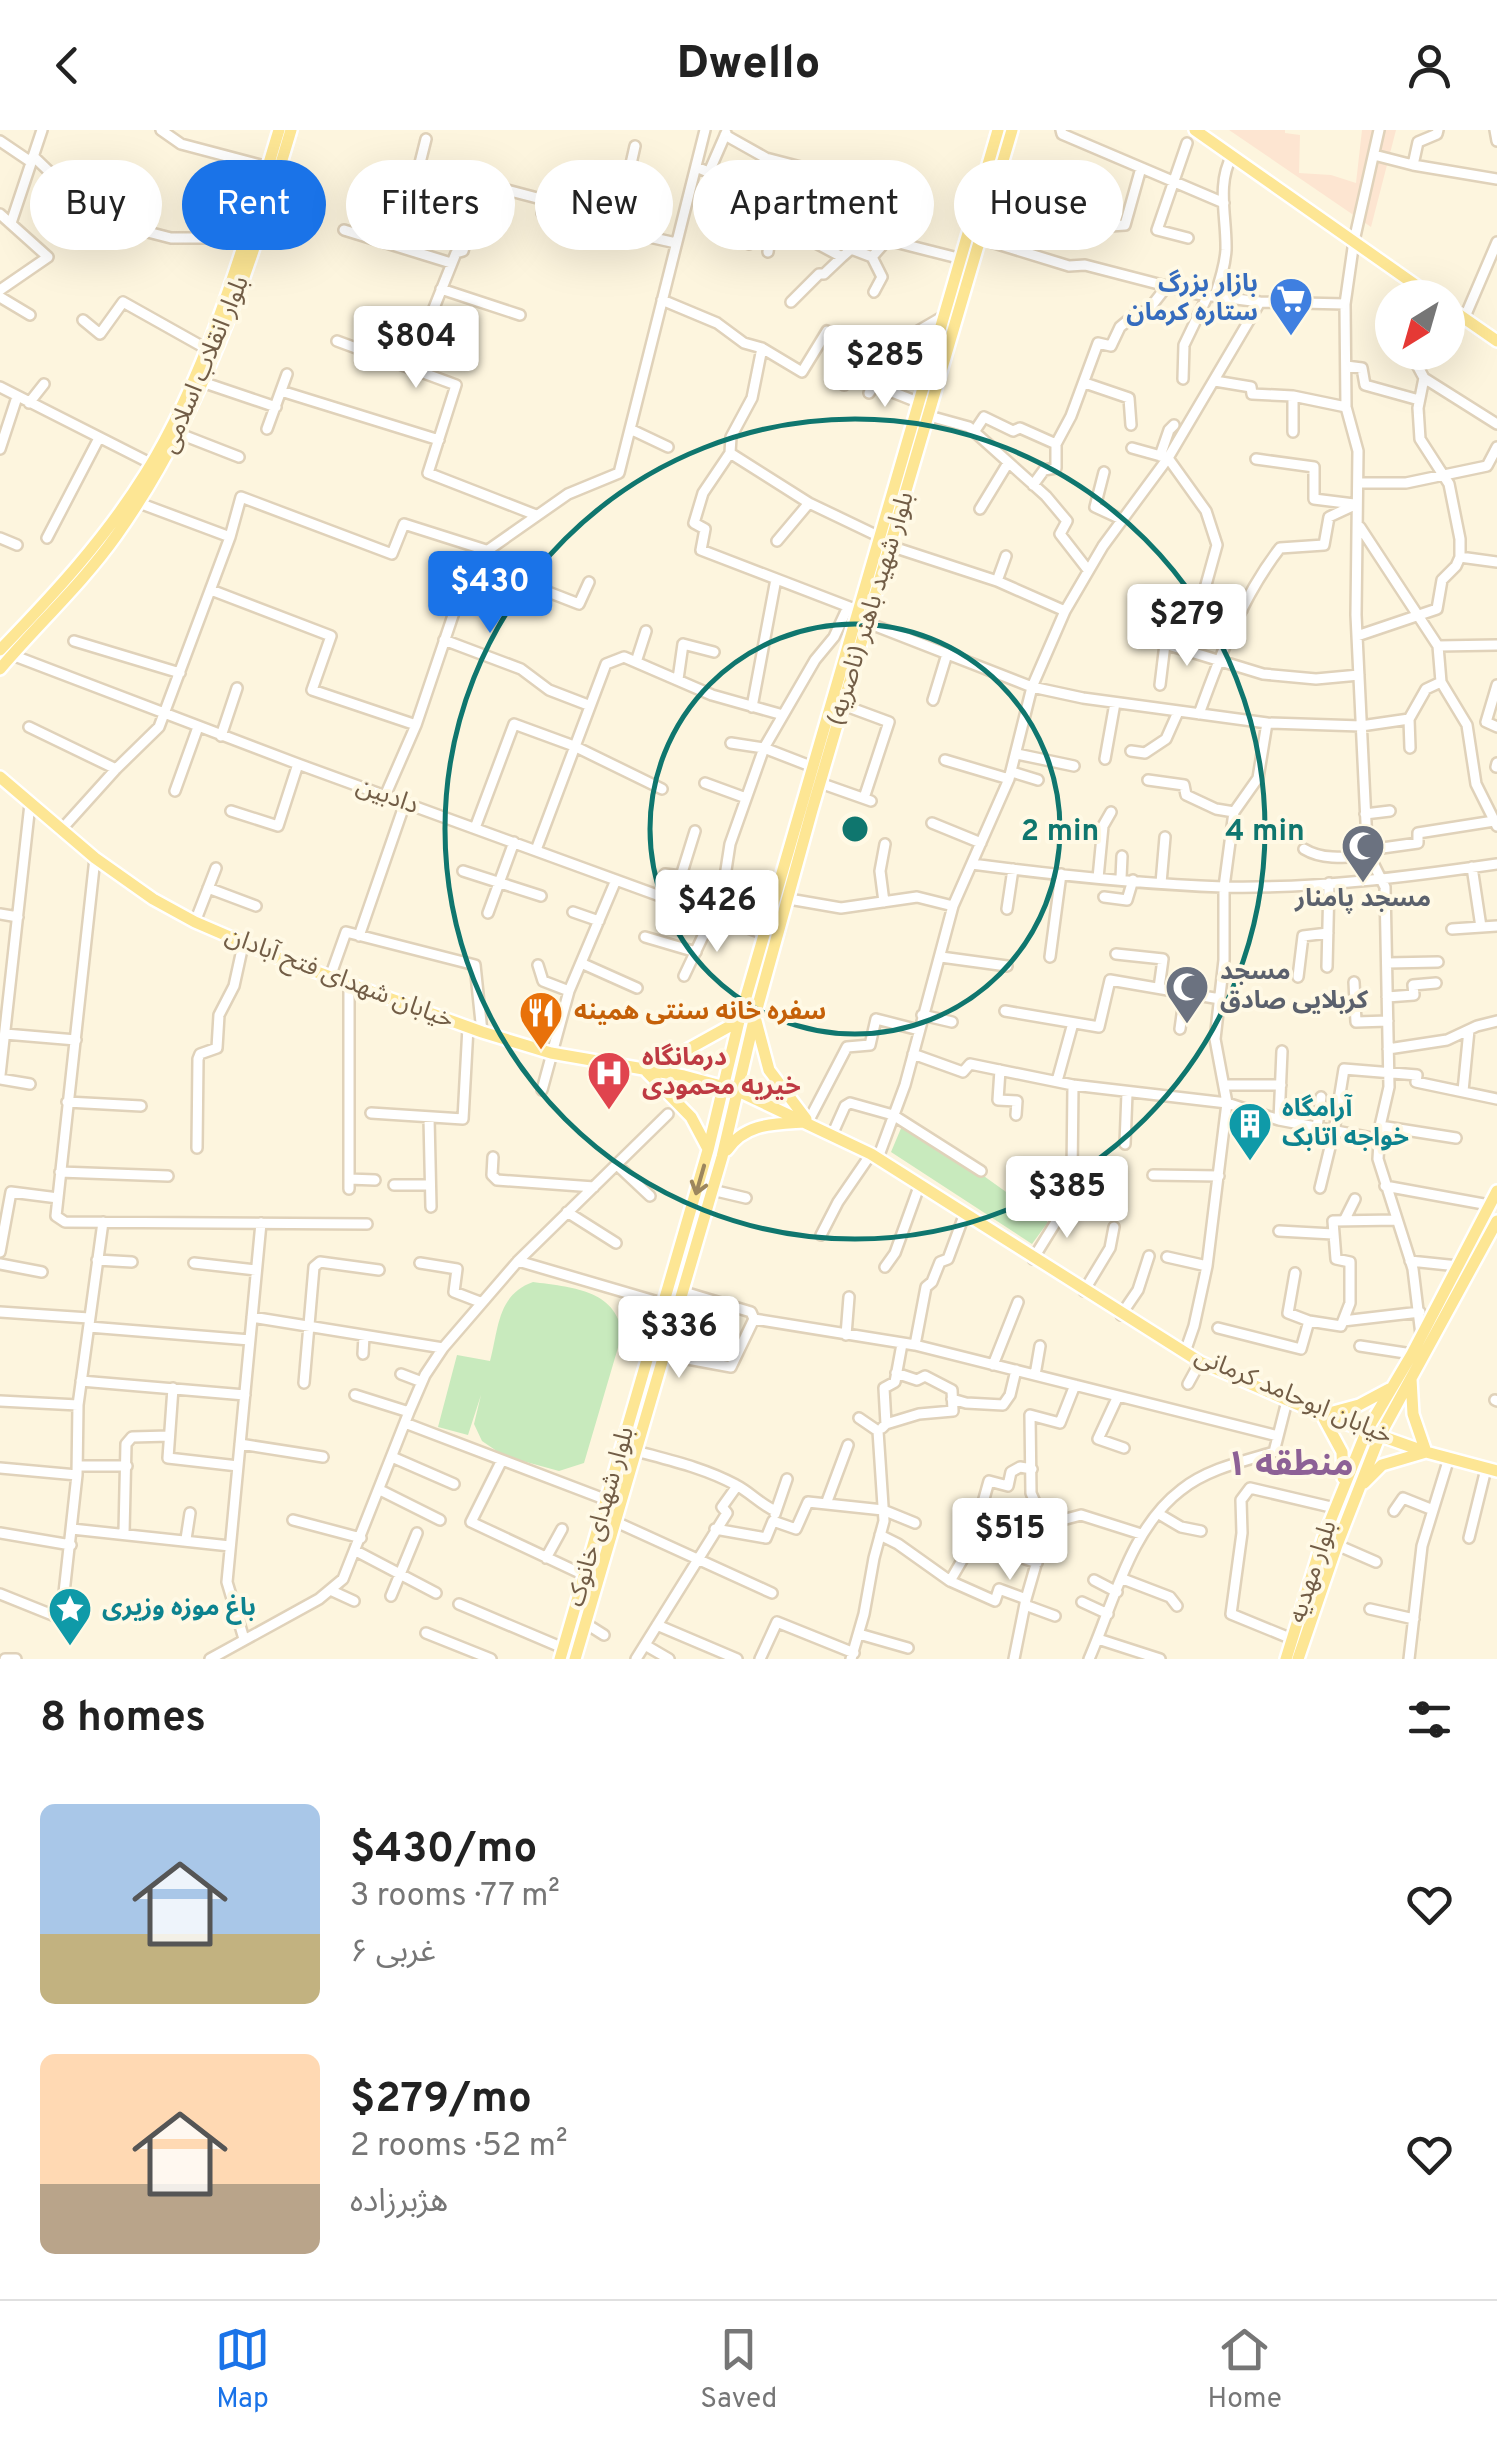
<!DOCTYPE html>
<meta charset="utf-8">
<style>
body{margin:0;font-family:Overpass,"Noto Sans Arabic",sans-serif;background:#f6f6f6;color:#222;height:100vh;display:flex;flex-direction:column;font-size:38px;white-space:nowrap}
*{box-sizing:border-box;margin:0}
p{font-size:32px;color:#767676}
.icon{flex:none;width:55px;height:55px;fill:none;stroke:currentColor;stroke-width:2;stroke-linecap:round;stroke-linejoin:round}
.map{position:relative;height:1529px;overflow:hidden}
.side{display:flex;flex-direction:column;background:#fff;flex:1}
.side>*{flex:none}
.guide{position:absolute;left:30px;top:30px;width:1438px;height:90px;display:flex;gap:20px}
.needle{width:65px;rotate:217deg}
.fabs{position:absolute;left:1375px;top:150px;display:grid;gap:20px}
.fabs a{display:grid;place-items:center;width:90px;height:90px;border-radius:50%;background:#fff;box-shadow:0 10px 40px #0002;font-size:50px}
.price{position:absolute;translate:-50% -85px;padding:0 22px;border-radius:10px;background:#fff;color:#222;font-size:32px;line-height:65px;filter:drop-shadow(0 2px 5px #0008)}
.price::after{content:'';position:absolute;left:50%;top:60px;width:30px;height:22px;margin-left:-15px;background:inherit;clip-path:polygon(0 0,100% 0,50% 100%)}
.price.active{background:#1a73e8;color:#fff}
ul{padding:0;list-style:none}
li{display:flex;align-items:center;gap:30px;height:250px;padding:0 40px}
li span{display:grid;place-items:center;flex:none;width:280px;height:200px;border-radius:15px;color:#555}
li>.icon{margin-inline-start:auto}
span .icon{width:120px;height:120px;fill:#fffc;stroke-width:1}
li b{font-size:42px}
h2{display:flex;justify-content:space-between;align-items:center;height:120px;padding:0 40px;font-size:42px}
.tag{padding:0 35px;border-radius:45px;background:#fff;box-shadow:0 10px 40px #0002;font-size:35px;line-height:90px}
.tag.active{background:#1a73e8;color:#fff}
header{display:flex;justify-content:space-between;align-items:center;height:130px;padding:0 40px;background:#fff;font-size:45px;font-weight:800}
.tab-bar{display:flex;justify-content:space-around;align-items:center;height:140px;border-top:2px solid #e0e0e0;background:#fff;font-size:28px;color:#767676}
.tab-bar a{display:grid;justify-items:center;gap:5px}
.tab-bar .active{color:#1a73e8}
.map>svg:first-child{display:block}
</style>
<header><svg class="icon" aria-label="back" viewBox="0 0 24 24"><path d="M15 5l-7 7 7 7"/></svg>Dwello<svg class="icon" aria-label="person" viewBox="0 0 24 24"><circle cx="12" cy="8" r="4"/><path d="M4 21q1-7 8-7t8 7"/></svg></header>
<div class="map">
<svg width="1497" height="1529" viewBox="0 0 1497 1529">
<rect width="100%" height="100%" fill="#fdf5de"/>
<path fill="#fde5d1" d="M1229,0h56v3l15,2 -1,38 32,2 25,8 6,-53h34l-25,97z"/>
<path fill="#c8eabd" d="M902,996l79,48 67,48 -16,22 -141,-92z
M533,1152c36,5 84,7 89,52l-38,129 -25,8 -55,-15 -22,-15 -8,-17 7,-29 -13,40 -30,-8 19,-72 33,6c9,-33 7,-66 43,-79z"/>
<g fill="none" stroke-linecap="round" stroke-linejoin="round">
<defs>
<path id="minor" d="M161,0l20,14 87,23
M1061,0l1,4 162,69
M1379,0l-25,111 -9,63 1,103 12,44 -2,164 11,228 5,18 13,26 4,200 -9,39 -2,33 35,110 8,66
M1438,0l-1,4 -19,8 -5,23 84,14
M1495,0l2,11
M725,5l41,23 58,15
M0,11l31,21
M1187,13l-30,87 31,8
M1374,25l39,10
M33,26l26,25
M419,37l7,-28
M696,37c42,16 74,43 121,44
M709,42l17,-39
M357,61l70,23
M407,79l12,-42 126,33 -3,13 134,30
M0,84l48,43 -48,33
M749,89l35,7 58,31 9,-8 21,8 15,-17 75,19
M11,93l31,-93
M1096,97l29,-2 16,-57
M136,99l35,9h60l13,3
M344,100l107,33
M616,100l19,-84
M981,109l88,27 16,-1 112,29 63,8 85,2
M749,114l6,-24
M768,122l4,-28
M872,127l10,20 -8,15
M441,159l79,26
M1215,166c5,-15 10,-30 11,-46 1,-31 -10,-66 6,-94
M0,167l30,18
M662,170l55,23 27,20 18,5 40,24 25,-41 32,12 3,-6 32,8 50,-29
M791,172l28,-28h5l18,-17
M1464,189l33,-77
M83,190l17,14 23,-32 82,46
M428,193l28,-70 7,-2 19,-67
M337,211l119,44 -28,88 108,42
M1410,222l14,26 73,46
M1346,236l16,2 3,17 54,15
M1183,249l1,-34 24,-50
M1215,251l36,6 1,7 41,2 53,11
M202,252l74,25
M1085,253l44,15 2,27
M844,255l8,-9 68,27
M0,257l152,77
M281,261l158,49
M869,263l16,-24 9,-24
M29,273l15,-19
M929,286l40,11 77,69 21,25 -7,13 28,36
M267,299l20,-55
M630,299l38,18
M974,302l10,-15 29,14 7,-3 36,16
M1293,302v-36
M180,304l59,23
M1132,318l36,10 38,53 11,34 -13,47 38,18
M0,319l17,-52
M730,323l-27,40 -9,30 11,6 -4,21 151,58
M730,323l79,50 71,34
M730,323l1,-16 21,-39 10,-50
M1160,326l9,-26 5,-5
M1256,329l58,8v32l40,5
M1104,342l-9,35 26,12
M1358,353h48l81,-17 10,-19
M1033,355l11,-15 12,-2v-24l15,-28 27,-73 13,3 9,-19 18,-15 8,1 21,-27
M139,373l91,34
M980,379l28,-46
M0,408l17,7
M47,408l51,-98
M777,411l32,-38
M890,416l107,35 68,30
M1460,427l37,5
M471,432l108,42 10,-22
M997,451l9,-25
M211,460l120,46 -19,54 104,35
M868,493l164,64 51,11 184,25 94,3 48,-7 17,-30 15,-7 -3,-36 -78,-119
M1357,506l80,-27 5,-29 14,-14 4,-9v-18l-11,-55 -29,-45 -2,-31 6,-30
M444,510l77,29 28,21 39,15
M74,511l106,32
M1438,516l59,-1
M12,525l286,109 466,170
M636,532l10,-31
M678,549l5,-35 31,8
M1441,552l26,43 9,59 21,42
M1160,555l5,-41 98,30 53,5 43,-4
M1497,555l-11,37 11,5
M933,570l14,-46
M843,575l46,17 -25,76
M752,577l24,-128
M1199,584c21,-58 43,-117 81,-166l44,-3 5,-28 28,-13
M1409,589l1,29
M29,597l87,42
M221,606l16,-48
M731,613l33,5 49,19
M1131,621l14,2 21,-14 12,-27
M1017,624l57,12
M1105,629l10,-56
M945,630l64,19
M1496,637l1,-4
M1012,642l26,8
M1148,650l36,5 2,10 30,14 18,3
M705,653l41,15
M820,653l51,18
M175,661l23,-64
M385,666l31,-71 55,-163 97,-68 51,-21 86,-343
M231,681l47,15 20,-62
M1365,684l25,-3
M932,693l49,20
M475,698l39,-104 60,22 88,43
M61,700l55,-61 43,-42 71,-190 11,-40 151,57 12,-30 82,26
M1304,719c20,12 43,8 66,6
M536,720l70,-186 18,-7 88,38 71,20
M1368,720l50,-7v-10l76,-12
M95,728l-39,358 9,6 302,2
M972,734c83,11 167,20 251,23 91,2 184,-10 274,-23
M1472,737l9,60
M463,741l78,25
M1098,748l5,-52 8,-14
M1121,748l1,-22
M1161,753l4,-46
M208,758l48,18
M660,766l5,-22 16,2 14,-45
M1104,767l23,3 6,-20
M789,769l52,9 76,-11 36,9
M884,772l-4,-31 5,-27
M1007,779l6,-40
M573,782l26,9
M488,783l26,-71
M0,784l18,3
M195,792l21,-54
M1452,799l45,-3
M359,806l46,-133
M645,807l51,15
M1116,824l47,5 -4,29
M941,827l66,9
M1050,827l11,-83
M581,833l56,25
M1387,833l51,-1
M538,835l5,16 26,10
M1327,837l2,-84
M684,846l38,-80 8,-52 34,-96 51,-88 19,-23 14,-30
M330,847l16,-45 129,33 7,67
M1298,847l5,-41 25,-3
M1354,852l2,40 32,-1
M349,854v205
M1387,867l27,-2 -1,-10 23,-2
M1005,881l94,16 11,-47 110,19
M922,885l30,7
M1180,899l5,-36
M5,904l71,6
M1388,919l59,-9 30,-14 20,-5
M913,924l50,18 7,-8 103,21 154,18 52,17 99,19
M1000,940l-2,30 19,1 -1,14
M0,945l30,-271
M0,949l30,5
M1057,951l16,-58
M1225,955h56
M542,960l27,-99 47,-111
M1463,961l6,-61
M67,972l74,4
M371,983l92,6 5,-92
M429,988l2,89
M1279,990l3,-69
M808,992l39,-75 23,-2 6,-26 43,11
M1380,996l76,12
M1317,998l4,-31
M832,1005l13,-29 5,-3 43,12 88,56
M1125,1014l2,-51
M197,1018l1,-89 2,-5 17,-6 2,-33 15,-29 9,-41
M493,1027l-1,18 5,5 97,7
M878,1028l27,-73 48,-179 56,-127 23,-92 33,-76 38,-65 65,-88 92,-156
M617,1035l33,31
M60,1042l108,4
M1153,1045l66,1
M349,1049l26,1
M394,1055h36
M1385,1056l104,19
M1320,1058l14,-57 10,-62 73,6 -1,7 81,17
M712,1060l34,8
M567,1082l49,31
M1345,1089l10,-20
M1279,1101l54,3
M821,1105l17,-33 33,-48
M0,1122l11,-60 47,6
M1167,1127l40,9
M1033,1129l34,-55 5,-29 1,-90
M97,1130l35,2
M518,1131l147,43
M1410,1131l48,5
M194,1133l62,7
M420,1133l37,6 -3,23 26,10
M0,1134l42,8
M885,1137l10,-14 25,-69
M1295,1143l-7,40 21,8 32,5 9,-23v-41l-14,-3 -3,-38 64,-1
M1084,1161l26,-43 4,-21
M684,1162l67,20 3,7
M0,1182l89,6
M1121,1185l17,-25 11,-34
M252,1187l191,31
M754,1189l161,26 363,91
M1343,1191l77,-9
M89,1197l161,13
M1218,1198l83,21 8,-28
M846,1205l3,-38
M915,1215l11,-58 6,-5 8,-20 8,-3 17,-46
M1360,1216l52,8
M1185,1222l9,-26 13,-60 20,-163 -12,-64 9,-79v-73l10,-75 24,-34 9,-55
M363,1224l1,-18
M666,1225l65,12 23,-48
M993,1235l25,-63
M401,1244l21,8
M1035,1245l5,-29
M81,1251l164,14
M304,1253l10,-116 6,-5 59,8
M1188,1254l12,-22
M1075,1255l-15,38 -30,-8 1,78 7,16 28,10 15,-4 60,19
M173,1258l-5,70 70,8
M355,1265l54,17
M1118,1266l-20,43 26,9
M952,1269l14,4 37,2 7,-10 6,-25
M1495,1270l2,1
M0,1271l78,4
M405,1293l202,77
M886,1294l33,-10 34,-3 -1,-21 -27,-14 -8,4 -21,-7
M882,1298l4,-4 -2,-36 11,-6 7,-38
M240,1314l83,13
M636,1321c33,9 69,17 100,34 14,7 25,20 40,26
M392,1327l62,27
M502,1330l-31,62 113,53
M78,1336h49
M0,1338l77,7
M380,1360l60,30
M826,1374l22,-59
M1394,1381l9,-13 30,12
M775,1384l12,-35
M1159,1384l22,13 20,4
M293,1390l68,18
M616,1392l156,71
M72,1399l158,17
M715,1399l51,9 7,-17 23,8 12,-27 75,8 32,13
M0,1403l71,12
M124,1403l2,-89 6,-7 37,-1
M880,1405l18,9 52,37 21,-36 18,-64 19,5 3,-14 9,-5 12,2
M1469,1408l17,-69
M186,1409l4,-26
M1337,1415l39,17
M356,1421l80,42
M1011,1424l26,9
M546,1428l16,-29
M1123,1449l47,18 7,9
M1094,1450l23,12
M950,1451l45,20 4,-12 27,10
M330,1460l24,11
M0,1464l55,22 7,-5 15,-136 1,-70 25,-183
M391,1466l26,-63
M1082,1472l26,12
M459,1474l104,44
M1025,1475l30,11
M1370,1479l44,10
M585,1493l19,12
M657,1495l80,34
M426,1503l65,26
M859,1504l49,14
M244,1509l-17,-57 34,-359
M1098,1509l62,20
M1292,1509l-61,-25 11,-81 -1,-33 9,-12 85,20
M645,1515l24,14
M5,1529h11
M210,1529l109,-60 24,-20 66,-167 16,-37 18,-27 75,-87 150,-147
M636,1529l91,-146 -5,-6 15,-21
M760,1529l17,-37 77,31
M851,1529l13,-45 10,-56 10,-37 -6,-90 -19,-13
M1014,1529l12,-60 24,-83
M1089,1529c25,-57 41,-130 92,-169 26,-21 63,-29 93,-38l13,-51
M1409,1529l13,-113 27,-88"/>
<path id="major" d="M1195,0l239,168
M1448,177l49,34
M0,520c54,-56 105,-111 146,-177 62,-100 99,-231 133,-343
M0,539c38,-45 82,-85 116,-133 86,-121 133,-264 175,-406
M0,647l95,81 58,41 42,23 86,37 201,73 69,21 133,23 52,14 135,64 329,208 122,53 104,37 71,19
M756,891l13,49 37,49
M708,1019l-17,-32 -44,-45 92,-51
M727,1020c18,-27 47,-26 77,-28
M1343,1348l-1,-26 -20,-37 37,-10 30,-16
M1364,1353l18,-18 44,-13 -13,-38 -2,-35
M560,1529l148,-509 31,-129 259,-891
M575,1529l147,-502 33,-141 57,-206 200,-680
M1286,1529l37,-120 44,-109 45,-76 85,-163
M1298,1529l39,-114 43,-110 117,-214"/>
</defs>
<use href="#minor" stroke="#e0d2ba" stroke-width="14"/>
<use href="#major" stroke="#fff" stroke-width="16"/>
<use href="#minor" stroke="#fff" stroke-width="9"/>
<use href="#major" stroke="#fde694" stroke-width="11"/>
</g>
<defs><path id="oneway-shaft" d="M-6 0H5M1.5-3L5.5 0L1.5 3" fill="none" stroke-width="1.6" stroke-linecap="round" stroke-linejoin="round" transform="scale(2.5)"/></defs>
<use stroke="#9c865d" href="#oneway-shaft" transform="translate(700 1050) rotate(106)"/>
<g fill="none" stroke="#0f766e" stroke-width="5">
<circle cx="855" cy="699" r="205"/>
<circle cx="855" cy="699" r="410"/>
</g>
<defs>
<symbol id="supermarket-pin" viewBox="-11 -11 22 30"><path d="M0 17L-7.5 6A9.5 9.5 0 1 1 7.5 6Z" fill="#3f7fe0" stroke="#fff9e5"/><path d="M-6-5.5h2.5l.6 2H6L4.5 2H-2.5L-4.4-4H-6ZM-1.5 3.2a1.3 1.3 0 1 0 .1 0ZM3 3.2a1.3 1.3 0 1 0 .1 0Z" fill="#fff"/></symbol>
<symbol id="mosque-pin" viewBox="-11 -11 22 30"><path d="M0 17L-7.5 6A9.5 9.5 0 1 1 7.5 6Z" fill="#6b7280" stroke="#fff9e5"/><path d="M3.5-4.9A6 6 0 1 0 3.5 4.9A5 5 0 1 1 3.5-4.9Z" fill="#fff"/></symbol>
<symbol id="restaurant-pin" viewBox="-11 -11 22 30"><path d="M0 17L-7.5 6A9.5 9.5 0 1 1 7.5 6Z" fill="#e8710a" stroke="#fff9e5"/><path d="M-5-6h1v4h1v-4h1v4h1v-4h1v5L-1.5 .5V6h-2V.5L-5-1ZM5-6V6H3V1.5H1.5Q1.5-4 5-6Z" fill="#fff"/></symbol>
<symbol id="hospital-pin" viewBox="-11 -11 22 30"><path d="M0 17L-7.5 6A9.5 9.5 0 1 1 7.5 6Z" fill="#e0444e" stroke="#fff9e5"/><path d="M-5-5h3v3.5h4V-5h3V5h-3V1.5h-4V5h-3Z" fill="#fff"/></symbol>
<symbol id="building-pin" viewBox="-11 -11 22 30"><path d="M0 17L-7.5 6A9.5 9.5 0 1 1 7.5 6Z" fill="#0f9aa8" stroke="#fff9e5"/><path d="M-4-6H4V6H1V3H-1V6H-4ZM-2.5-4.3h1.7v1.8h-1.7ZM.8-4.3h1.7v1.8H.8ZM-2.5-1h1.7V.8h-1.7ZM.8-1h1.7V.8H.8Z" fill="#fff"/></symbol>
<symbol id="sight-pin" viewBox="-11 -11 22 30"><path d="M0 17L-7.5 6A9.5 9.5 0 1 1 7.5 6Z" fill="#0f9aa8" stroke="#fff9e5"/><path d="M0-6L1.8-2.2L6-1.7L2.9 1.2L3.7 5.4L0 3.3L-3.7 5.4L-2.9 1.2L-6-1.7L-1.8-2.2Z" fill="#fff"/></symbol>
</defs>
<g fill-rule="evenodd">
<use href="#supermarket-pin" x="1266" y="144" width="50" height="68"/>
<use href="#mosque-pin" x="1338" y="691" width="50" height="68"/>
<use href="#mosque-pin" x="1162" y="832" width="50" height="68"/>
<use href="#restaurant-pin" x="516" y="858" width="50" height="68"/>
<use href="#hospital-pin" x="584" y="918" width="50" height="68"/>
<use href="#building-pin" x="1225" y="969" width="50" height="68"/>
<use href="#sight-pin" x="45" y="1454" width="50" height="68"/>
</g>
<g text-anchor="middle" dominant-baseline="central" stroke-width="8" stroke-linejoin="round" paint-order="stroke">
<g font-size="25" font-weight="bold" fill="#366cbe" stroke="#fff9e5" text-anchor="end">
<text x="1258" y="155">بازار بزرگ<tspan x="1258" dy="29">ستاره کرمان</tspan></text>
</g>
<g font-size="25" fill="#725d46" stroke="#fff9e5">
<text transform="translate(206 235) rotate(-67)">بلوار انقلاب اسلامی</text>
<text transform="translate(872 479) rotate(-73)">بلوار شهید باهنر (ناصریه)</text>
<text transform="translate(387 667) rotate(20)">دادبین</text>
<text transform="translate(339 849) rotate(21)">خیابان شهدای فتح آبادان</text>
<text transform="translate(1293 1267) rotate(23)">خیابان ابوحامد کرمانی</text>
<text transform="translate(602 1387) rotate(-74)">بلوار شهدای خانوک</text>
<text transform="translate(1314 1442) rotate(-72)">بلوار مهدیه</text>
</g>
<g font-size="25" font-weight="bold" fill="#5b616d" stroke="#fff9e5">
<text x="1363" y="770">مسجد پامنار</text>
<text x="1220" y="843" text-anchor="start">مسجد<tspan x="1220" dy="29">کربلایی صادق</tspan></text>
</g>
<g font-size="25" font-weight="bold" fill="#c56008" stroke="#fff9e5" text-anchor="start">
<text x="574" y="883">سفره خانه سنتی همینه</text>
</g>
<g font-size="25" font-weight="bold" fill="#be3a42" stroke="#fff9e5" text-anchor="start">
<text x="642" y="929">درمانگاه<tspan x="642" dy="29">خیریه محمودی</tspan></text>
</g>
<g font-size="25" font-weight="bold" fill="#0d838f" stroke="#fff9e5" text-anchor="start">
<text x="1282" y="980">آرامگاه<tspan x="1282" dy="29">خواجه اتابک</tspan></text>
<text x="102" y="1479">باغ موزه وزیری</text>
</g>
<g font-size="35" font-weight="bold" fill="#8d6196" stroke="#fff9e5">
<text x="1290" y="1336">منطقه ۱</text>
</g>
</g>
<circle cx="855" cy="699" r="15" fill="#0f766e" stroke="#fff9e5" stroke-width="5"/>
<g font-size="30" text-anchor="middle" font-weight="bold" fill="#0f766e" stroke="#fff9e5" stroke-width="8" stroke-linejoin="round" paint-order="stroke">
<text x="1060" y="710">2 min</text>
<text x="1265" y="710">4 min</text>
</g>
</svg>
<div class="fabs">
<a><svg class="needle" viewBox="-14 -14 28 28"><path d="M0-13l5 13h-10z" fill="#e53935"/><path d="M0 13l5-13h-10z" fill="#767676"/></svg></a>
</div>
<b class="price" style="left:416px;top:261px">$804</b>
<b class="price" style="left:885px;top:280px">$285</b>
<b class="price active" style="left:490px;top:506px">$430</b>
<b class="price" style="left:1187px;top:539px">$279</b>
<b class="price" style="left:717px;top:825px">$426</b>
<b class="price" style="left:1067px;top:1111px">$385</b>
<b class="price" style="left:679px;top:1251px">$336</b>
<b class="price" style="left:1010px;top:1453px">$515</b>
<div class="guide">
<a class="tag">Buy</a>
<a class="tag active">Rent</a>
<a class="tag">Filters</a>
<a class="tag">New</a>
<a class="tag">Apartment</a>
<a class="tag">House</a>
</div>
</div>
<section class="side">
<h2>8 homes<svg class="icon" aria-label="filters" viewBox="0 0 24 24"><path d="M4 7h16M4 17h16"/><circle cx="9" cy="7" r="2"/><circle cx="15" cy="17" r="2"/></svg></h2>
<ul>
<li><span style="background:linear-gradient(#a9c7e8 65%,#c2b280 0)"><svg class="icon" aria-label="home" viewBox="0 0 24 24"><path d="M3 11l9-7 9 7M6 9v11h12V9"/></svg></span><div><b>$430/mo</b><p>3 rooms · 77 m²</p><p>۶ غربی</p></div><svg class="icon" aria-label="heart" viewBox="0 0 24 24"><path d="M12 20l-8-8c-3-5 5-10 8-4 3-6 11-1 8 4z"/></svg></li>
<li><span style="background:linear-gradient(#ffd9b3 65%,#b9a48a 0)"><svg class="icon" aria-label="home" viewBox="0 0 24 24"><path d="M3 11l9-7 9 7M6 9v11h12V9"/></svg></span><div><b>$279/mo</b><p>2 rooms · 52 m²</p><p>هژبرزاده</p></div><svg class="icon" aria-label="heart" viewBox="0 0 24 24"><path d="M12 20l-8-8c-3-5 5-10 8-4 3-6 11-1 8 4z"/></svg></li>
</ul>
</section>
<nav class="tab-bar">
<a class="active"><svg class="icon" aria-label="map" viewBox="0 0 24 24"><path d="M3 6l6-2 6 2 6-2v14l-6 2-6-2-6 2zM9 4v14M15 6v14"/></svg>Map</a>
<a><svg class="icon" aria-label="saved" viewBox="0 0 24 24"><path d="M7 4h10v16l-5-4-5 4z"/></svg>Saved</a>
<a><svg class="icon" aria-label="home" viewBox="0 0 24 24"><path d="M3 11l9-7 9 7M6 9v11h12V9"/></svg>Home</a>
</nav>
